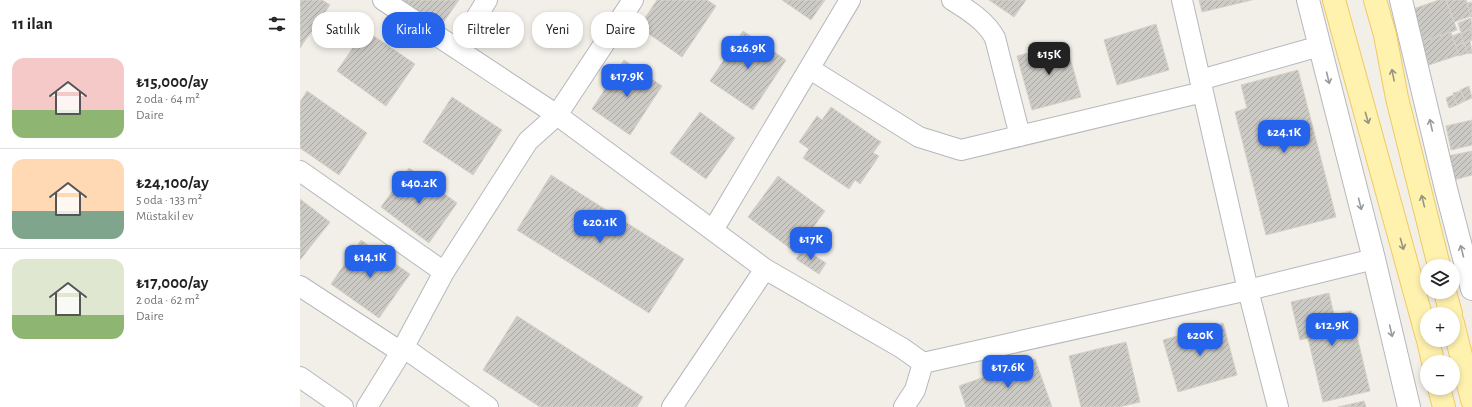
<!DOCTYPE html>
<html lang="tr">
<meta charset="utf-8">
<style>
body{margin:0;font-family:"Alegreya Sans",sans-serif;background:#f2f2f2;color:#222;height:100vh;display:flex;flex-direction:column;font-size:15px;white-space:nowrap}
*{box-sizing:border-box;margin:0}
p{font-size:13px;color:#767676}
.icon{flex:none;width:22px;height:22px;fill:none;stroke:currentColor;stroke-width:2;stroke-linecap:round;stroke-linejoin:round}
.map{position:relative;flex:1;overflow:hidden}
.sheet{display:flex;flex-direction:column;background:#fff;width:300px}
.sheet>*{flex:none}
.hud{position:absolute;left:12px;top:12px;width:380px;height:36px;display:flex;gap:8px}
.tools{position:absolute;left:1120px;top:259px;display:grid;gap:8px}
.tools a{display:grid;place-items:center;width:40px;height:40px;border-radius:50%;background:#fff;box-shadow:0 2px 6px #0003;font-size:20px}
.price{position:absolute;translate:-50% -34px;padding:0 9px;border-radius:8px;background:#2563eb;color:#fff;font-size:13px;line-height:26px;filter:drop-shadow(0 1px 2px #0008)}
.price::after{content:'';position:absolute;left:50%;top:24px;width:12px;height:9px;margin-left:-6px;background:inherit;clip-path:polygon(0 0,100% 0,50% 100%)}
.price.selected{background:#222;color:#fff}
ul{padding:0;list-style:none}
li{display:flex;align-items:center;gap:12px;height:100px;padding:0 12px}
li+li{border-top:1px solid #e0e0e0}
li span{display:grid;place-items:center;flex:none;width:112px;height:80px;border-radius:12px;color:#555}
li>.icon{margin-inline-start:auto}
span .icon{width:48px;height:48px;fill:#fffc;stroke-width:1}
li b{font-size:17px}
h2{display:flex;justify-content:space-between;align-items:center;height:48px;padding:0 12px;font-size:17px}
.tag{padding:0 14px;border-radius:16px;background:#fff;box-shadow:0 2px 6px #0003;font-size:14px;line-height:36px}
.tag.selected{background:#2563eb;color:#fff}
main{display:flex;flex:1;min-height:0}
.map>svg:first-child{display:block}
</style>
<main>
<section class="sheet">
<h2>11 ilan<svg class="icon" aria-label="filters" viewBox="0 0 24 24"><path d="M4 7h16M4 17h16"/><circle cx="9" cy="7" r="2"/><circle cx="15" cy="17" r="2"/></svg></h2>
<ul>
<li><span style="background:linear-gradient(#f6c9c9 65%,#8fb573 0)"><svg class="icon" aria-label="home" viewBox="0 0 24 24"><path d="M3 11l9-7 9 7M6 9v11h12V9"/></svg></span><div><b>₺15,000/ay</b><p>2 oda · 64 m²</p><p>Daire</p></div></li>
<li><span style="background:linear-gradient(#ffd9b3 65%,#7fa58c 0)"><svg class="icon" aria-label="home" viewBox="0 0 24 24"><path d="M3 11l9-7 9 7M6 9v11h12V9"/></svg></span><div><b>₺24,100/ay</b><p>5 oda · 133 m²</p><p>Müstakil ev</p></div></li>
<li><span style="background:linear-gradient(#dfe7d0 70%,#8fb573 0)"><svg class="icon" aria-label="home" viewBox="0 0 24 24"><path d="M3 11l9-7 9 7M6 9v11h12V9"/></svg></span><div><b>₺17,000/ay</b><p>2 oda · 62 m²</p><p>Daire</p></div></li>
</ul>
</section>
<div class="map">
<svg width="1172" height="407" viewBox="0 0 1172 407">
<defs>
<pattern id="building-hatch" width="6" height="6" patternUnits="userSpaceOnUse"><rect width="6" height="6" fill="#cccac5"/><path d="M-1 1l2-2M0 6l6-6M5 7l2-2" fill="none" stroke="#a9a8a4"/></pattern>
</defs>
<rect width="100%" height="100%" fill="#f1efe8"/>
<path fill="url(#building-hatch)" stroke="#d6d1c6" d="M0,0h22l8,5 -30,43z
M102,0h57l-19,27z
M357,0h50l9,6 -34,51 -43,-30z
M482,0h43l-14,20z
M689,0h37l-12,17z
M899,0h53l-50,12z
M1139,0h7l11,30 -36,12 -11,-32z
M1146,0h20l5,16 -17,6z
M1172,2v15h-1l-4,-14z
M1171,18l1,11 -11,4 -3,-10z
M856,24l13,46 -52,15 -13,-45z
M1172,29v11l-8,3 -4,-10z
M65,30l50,34 -29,42 -49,-35z
M443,31l43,29 -33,50 -43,-29z
M1151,32l8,23 -30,10 -8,-23z
M1160,33l4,10 -8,3 -4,-10z
M1170,41l2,12 -4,1 -4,-11z
M766,43l15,54 -49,13 -15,-54z
M1164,43l4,10 -9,3 -3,-10z
M324,60l38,26 -32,49 -38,-26z
M998,70l38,147 -70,18 -31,-123 12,-4 -6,-23z
M1169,86l3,12 -7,3 -5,-11z
M7,91l60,42 -28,42 -39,-27v-46z
M1161,91l4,10 -8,4 -4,-12z
M1153,95l4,10 -8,3 -3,-10z
M152,97l50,33 -29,45 -50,-33z
M531,107l50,35 -8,11 6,3 -19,28 -5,-4 -6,9 -46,-31 6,-9 -10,-7 18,-26 5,4z
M400,112l35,26 -29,41 -36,-26z
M1172,120v25l-21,5 -5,-24z
M1172,151v24l-18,5 -6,-24z
M109,168l48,35 -28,40 -48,-36z
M251,175l133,84 -35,54 -132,-83z
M478,176l47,35 -30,41 -47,-35z
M0,199l30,23 -30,38z
M61,240l49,34 -31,44 -48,-34z
M503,248l23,15 -7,11 -23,-15z
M1029,293l5,22 17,-4 19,80 -47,11 -15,-64 -8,2 -9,-38z
M217,316l126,81 -6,10h-97l-57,-37z
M923,323l14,52 -59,17 -15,-52z
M826,342l14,60 -21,5h-38l-12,-51z
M735,359l17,48h-86l-7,-21z
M1064,401l2,6h-28z"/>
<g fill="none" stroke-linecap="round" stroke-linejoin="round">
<defs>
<path id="minor" d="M83,0l174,115 208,154 137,79 21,15 325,-73 126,-31
M652,0c16,10 34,21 43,38l25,98
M882,0l66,290 30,117
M157,49l30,-49
M510,69l109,68 42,13 242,-58
M900,80l120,-34
M0,171l144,101
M413,230l137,-230
M0,286l101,66
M103,347l85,60
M0,377l43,30
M67,407l34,-55 43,-80 84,-131 29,-26 76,-115
M372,407l93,-138
M604,407l11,-17 8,-27"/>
<path id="tertiary" d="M1008,0l66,259 35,148
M1101,0l45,189 26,100"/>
<path id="primary" d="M1034,0l93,337
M1075,0l10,35 12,63 42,168
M1145,292l6,22
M1153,323l19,77
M1128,340l5,22
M1139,388l5,19"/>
</defs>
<use href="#minor" stroke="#b5b8bc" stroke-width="22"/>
<use href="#tertiary" stroke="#b5b8bc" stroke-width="24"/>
<use href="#primary" stroke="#f2c960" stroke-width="24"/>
<use href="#minor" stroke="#fff" stroke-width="20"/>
<use href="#tertiary" stroke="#fff" stroke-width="22"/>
<use href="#primary" stroke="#fff2af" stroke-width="22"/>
</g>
<defs><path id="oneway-shaft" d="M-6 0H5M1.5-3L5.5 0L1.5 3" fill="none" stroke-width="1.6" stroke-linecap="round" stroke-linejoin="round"/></defs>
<g stroke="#979581">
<use href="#oneway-shaft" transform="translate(1093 75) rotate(-101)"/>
<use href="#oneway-shaft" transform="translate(1067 118) rotate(74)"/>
<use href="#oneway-shaft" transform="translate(1123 201) rotate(-104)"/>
<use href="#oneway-shaft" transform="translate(1102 244) rotate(74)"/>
</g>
<g stroke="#979a9d">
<use href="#oneway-shaft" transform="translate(1028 78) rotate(76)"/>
<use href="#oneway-shaft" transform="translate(1131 125) rotate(-103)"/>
<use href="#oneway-shaft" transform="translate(1060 204) rotate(76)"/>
<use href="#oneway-shaft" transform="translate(1162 251) rotate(-104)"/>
<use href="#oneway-shaft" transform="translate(1091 331) rotate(77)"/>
</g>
</svg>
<div class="tools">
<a><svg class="icon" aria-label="layers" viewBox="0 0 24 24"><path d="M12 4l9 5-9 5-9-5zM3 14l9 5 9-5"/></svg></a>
<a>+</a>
<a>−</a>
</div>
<b class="price" style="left:448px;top:70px">₺26.9K</b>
<b class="price selected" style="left:749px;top:76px">₺15K</b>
<b class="price" style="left:327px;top:98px">₺17.9K</b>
<b class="price" style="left:984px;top:154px">₺24.1K</b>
<b class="price" style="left:119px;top:205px">₺40.2K</b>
<b class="price" style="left:300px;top:244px">₺20.1K</b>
<b class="price" style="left:511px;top:261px">₺17K</b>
<b class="price" style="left:70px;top:279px">₺14.1K</b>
<b class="price" style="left:1032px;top:347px">₺12.9K</b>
<b class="price" style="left:900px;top:357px">₺20K</b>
<b class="price" style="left:708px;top:389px">₺17.6K</b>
<div class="hud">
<a class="tag">Satılık</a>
<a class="tag selected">Kiralık</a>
<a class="tag">Filtreler</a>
<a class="tag">Yeni</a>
<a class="tag">Daire</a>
</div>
</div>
</main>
